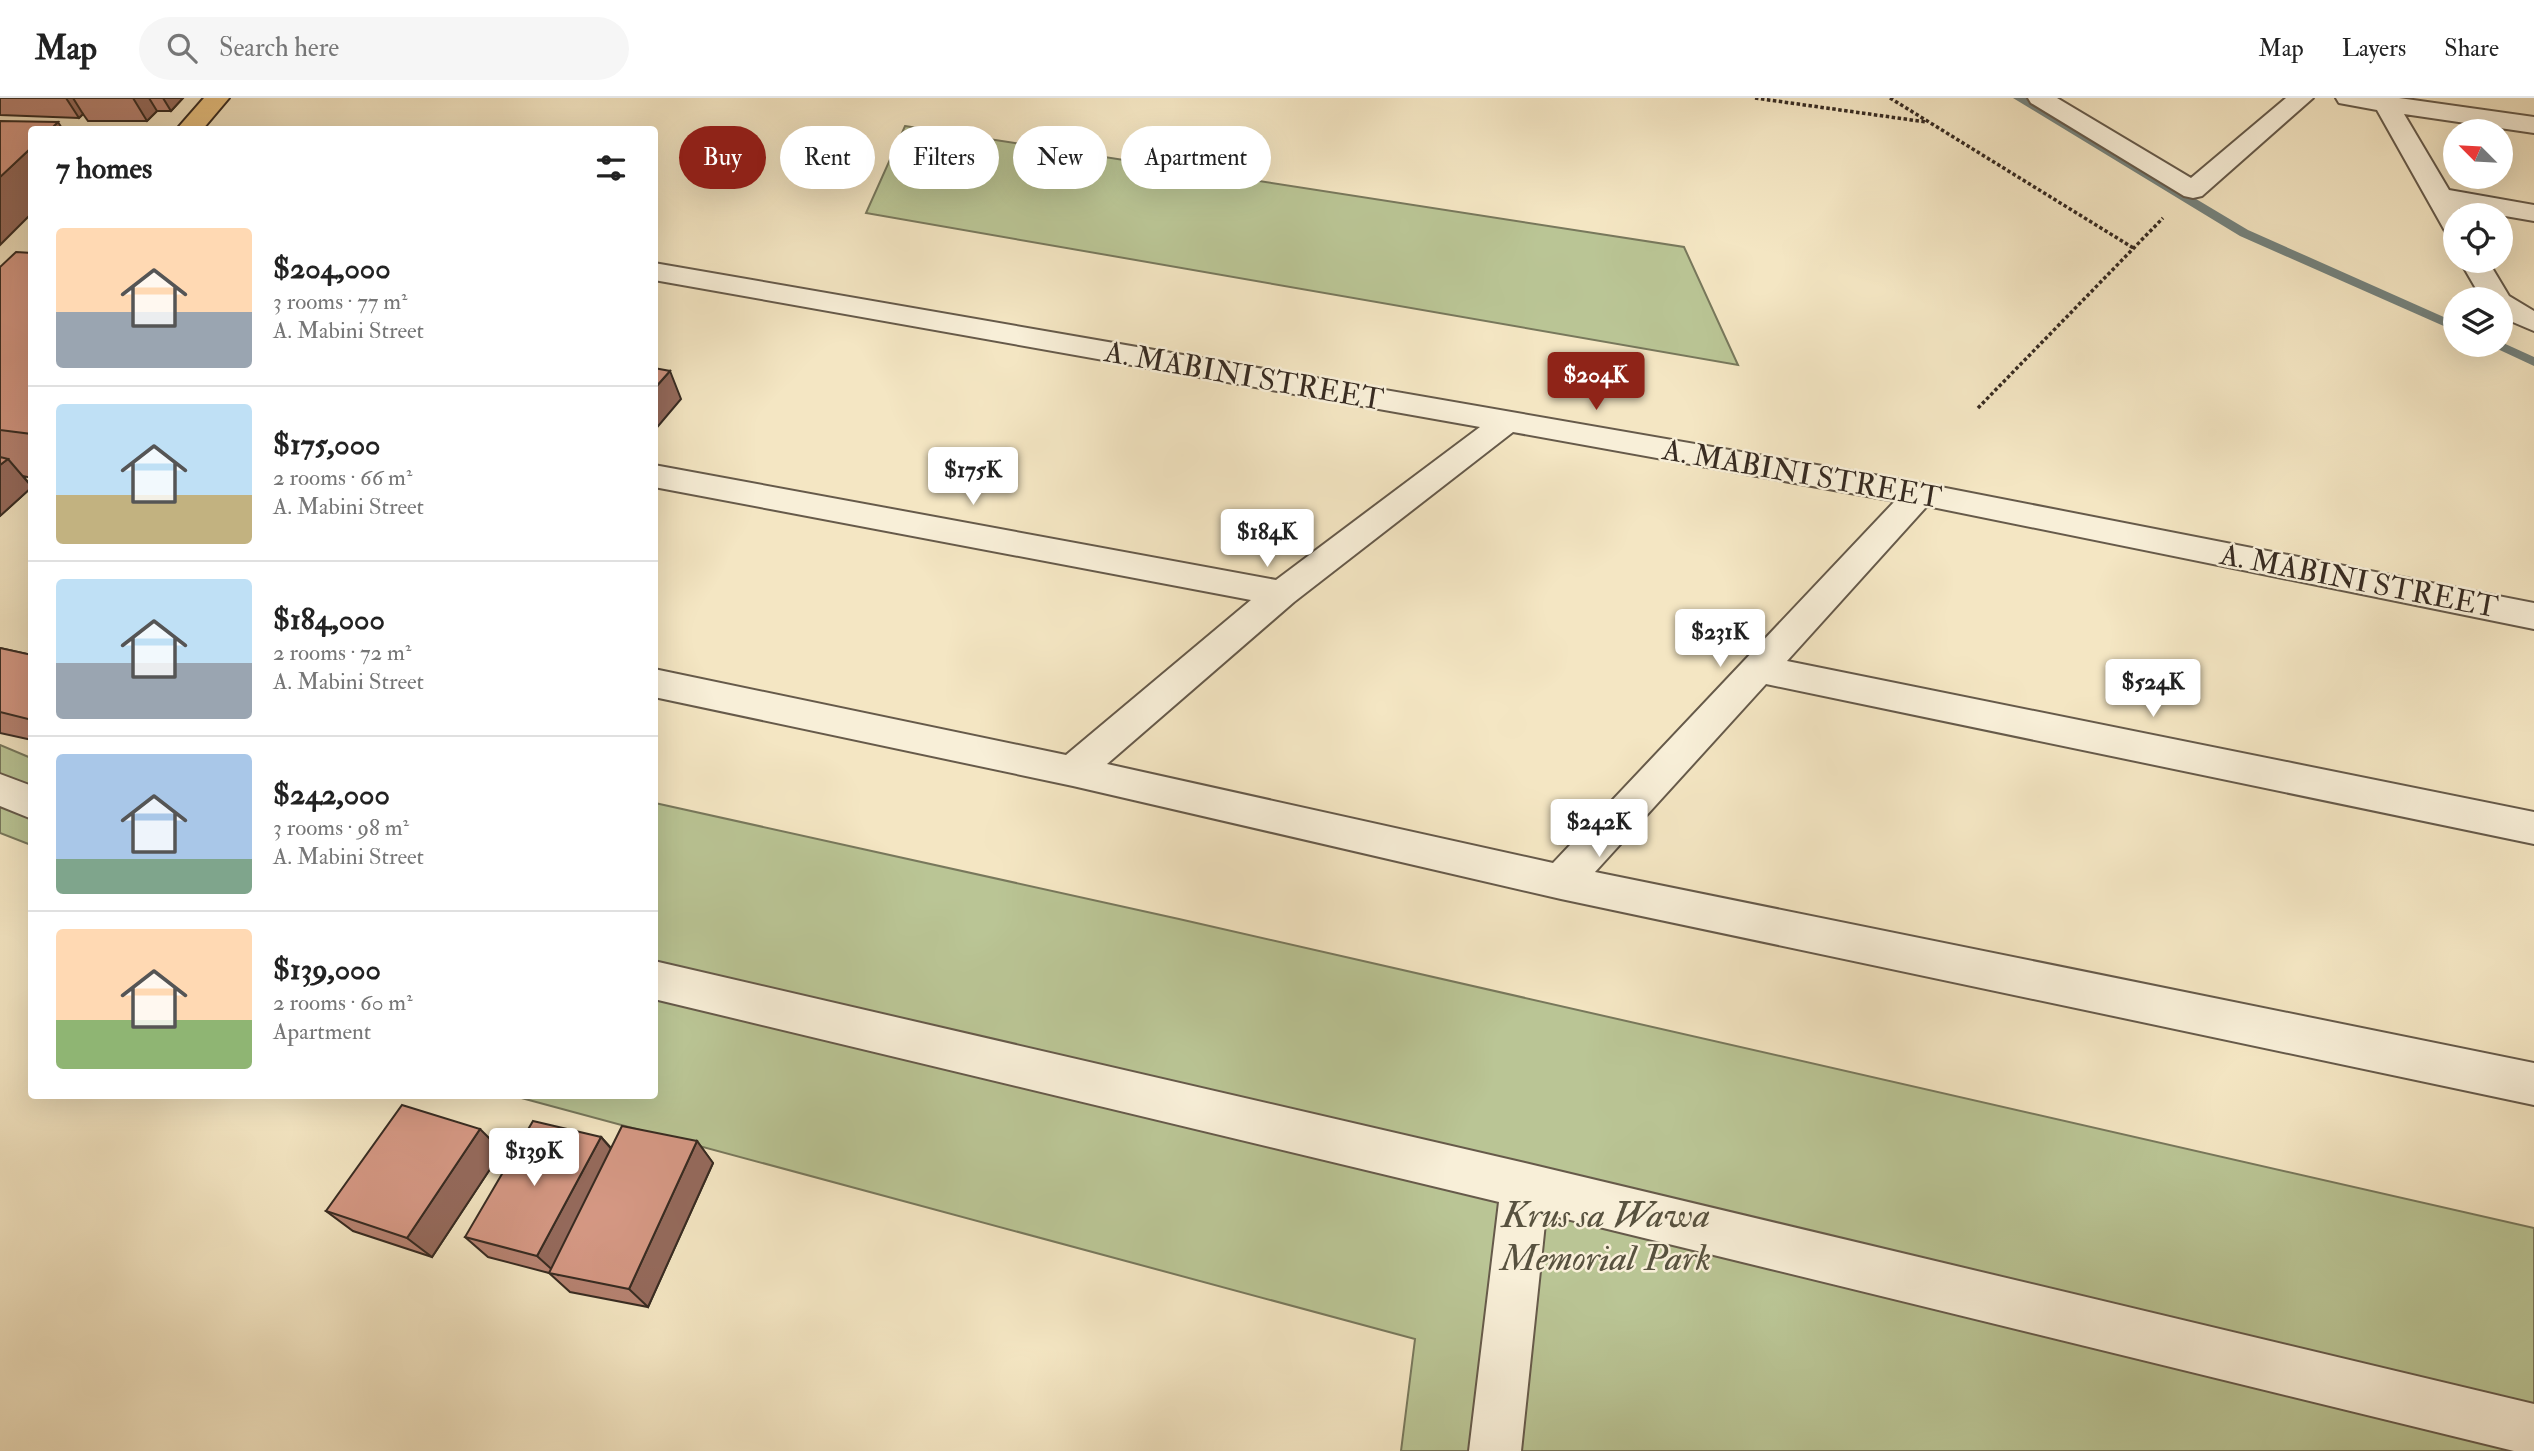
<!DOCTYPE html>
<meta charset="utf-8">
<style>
body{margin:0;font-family:"IM FELL Double Pica",serif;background:#f6f6f6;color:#222;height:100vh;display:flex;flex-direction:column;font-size:26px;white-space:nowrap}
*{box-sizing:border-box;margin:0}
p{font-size:23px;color:#767676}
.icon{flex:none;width:38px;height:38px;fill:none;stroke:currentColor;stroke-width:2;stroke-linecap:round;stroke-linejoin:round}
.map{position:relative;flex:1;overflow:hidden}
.details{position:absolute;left:28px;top:28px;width:630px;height:973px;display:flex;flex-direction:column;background:#fff;border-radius:7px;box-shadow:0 7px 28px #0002}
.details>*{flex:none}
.guide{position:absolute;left:679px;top:28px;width:665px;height:63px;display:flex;gap:14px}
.needle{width:46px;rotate:294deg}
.buttons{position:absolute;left:2443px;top:21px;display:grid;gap:14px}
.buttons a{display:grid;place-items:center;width:70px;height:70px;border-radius:50%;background:#fff;box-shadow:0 7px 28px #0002;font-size:35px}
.price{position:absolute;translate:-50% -60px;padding:0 16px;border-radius:7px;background:#fff;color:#222;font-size:23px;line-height:46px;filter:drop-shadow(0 2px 4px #0008)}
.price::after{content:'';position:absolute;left:50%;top:42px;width:21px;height:16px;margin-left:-10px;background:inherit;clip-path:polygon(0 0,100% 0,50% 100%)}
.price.selected{background:#8f2418;color:#fff}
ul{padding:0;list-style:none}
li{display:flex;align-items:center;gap:21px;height:175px;padding:0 28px}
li+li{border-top:2px solid #e0e0e0}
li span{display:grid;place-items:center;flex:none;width:196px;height:140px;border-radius:7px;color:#555}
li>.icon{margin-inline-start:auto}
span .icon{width:84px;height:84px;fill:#fffc;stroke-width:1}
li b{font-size:30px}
h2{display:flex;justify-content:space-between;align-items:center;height:84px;padding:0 28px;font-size:30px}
.chip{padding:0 24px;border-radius:32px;background:#fff;box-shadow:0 7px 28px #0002;font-size:24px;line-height:63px}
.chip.selected{background:#8f2418;color:#fff}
header{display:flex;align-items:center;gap:42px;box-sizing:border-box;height:98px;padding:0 35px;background:#fff;border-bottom:2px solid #e0e0e0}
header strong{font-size:33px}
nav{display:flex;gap:38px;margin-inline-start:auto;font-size:24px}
.search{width:490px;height:63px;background:#f6f6f6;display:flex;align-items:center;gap:18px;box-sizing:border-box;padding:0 24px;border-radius:38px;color:#767676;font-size:26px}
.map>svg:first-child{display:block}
</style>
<header>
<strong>Map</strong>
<div class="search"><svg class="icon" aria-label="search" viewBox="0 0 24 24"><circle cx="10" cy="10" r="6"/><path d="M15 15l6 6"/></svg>Search here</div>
<nav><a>Map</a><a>Layers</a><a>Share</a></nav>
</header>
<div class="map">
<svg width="2534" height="1353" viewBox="0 0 2534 1353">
<rect width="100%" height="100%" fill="#f4e6c3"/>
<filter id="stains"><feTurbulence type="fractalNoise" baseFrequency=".00286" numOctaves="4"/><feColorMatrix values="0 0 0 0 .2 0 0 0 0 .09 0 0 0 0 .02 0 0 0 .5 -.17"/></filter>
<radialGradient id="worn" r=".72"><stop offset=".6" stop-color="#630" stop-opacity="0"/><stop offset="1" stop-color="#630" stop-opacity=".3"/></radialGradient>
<path fill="#bac595" stroke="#78785c" stroke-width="2" d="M905,28l779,121 54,118 -872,-152z
M0,647l31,13v87l-31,-12z
M655,705l524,116 1355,309v223h-1133l14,-112 -901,-243h140z"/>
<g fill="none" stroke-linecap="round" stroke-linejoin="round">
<path fill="#75837e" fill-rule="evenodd" d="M2013,0h14l221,132 207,92v9l-215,-95z
M2501,244l33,15v9l-45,-21h12z"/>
<defs>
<path id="minor" d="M2028,0h29l134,80 95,-80h27l-111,98 -9,2 -9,-2 -153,-93z
M2336,0h63l135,19v16l-130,-19 45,76 85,15v16l-75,-13 4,7h-8v18l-10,-2 -68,-121 -38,-7z
M2460,163h28l21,35 25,15v20l-33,-14v-18h-19z
M654,165l1266,220 614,120v26l-607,-123 -140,155 747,151v32l-768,-160 -171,188 939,191v42l-973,-206 -488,-113 -419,-89v-28l412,86 185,-155 -597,-113v-22l622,115 204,-153 -826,-147zM1513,334l382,69 -342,362 -446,-99 187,-162z
M0,676l32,12v33l-32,-13z
M654,863l871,202 1009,241v47h-20l-968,-237 -25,237h-52l30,-249 -845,-203z"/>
<path id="major" d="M204,0h25l-27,32h-26z"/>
</defs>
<use href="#minor" stroke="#665a4a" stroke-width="4"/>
<use href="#major" stroke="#372b22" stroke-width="4"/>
<path stroke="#372b22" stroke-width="3.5" stroke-dasharray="3.5 2.5" stroke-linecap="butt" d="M1755,0l171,24
M1890,0l245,151
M1978,310l185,-190"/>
<use href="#minor" fill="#f8efd8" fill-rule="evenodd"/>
<use href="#major" fill="#eac382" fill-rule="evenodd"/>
</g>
<path fill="#b78372" stroke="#372b22" stroke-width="2" d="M0,0h183l-12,13h-14l-10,10h-59l-5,-7 -4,4 -79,-3z
M32,155v225l-9,-2 9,11 -32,29v-249z
M0,550l32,7v85l-32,-7z
M601,1039l10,11 86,-7 16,22 -65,144 -78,-15 -21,-19 -61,-16 -23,-20z
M502,1053l-70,106 -79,-26 -27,-20z"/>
<path fill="#956a5c" stroke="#372b22" stroke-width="2" d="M66,0h7l10,16 -4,4z
M133,0h16l8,13 -10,10z
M163,0h20l-12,13z
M58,24l5,8h-13z
M32,49v66l-32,32v-68z
M670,273l11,28 -27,32v-42z
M8,361l24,28 -32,29v-51z
M480,1031l22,22 -70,106 -25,-19z
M601,1039l19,22 -62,116 -21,-19z
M697,1043l16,22 -65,144 -19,-18z"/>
<path fill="#d59884" stroke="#372b22" stroke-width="2" d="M0,23l58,1 -8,8h-18v17l-32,30z
M16,154l16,1v181l-32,-4v-163z
M654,270l16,3 -16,18z
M0,359l8,2 -8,6z
M0,550l32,7v65l-32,-8z
M402,1007l78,24 -73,109 -81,-27z
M533,1023l68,16 -64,119 -72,-19z
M622,1028l75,15 -68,148 -80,-16z"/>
<g text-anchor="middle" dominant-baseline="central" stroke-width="5" stroke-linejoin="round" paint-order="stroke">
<g font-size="30" fill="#372b22" stroke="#f8efd8">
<text transform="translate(1244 278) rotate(10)">A. MABINI STREET</text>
<text transform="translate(1802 376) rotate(10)">A. MABINI STREET</text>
<text transform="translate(2359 483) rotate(11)">A. MABINI STREET</text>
</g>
<g font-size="37" font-style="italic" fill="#58523f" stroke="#f8efd8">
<text x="1606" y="1117">Krus sa Wawa<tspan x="1606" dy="43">Memorial Park</tspan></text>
</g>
</g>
<rect width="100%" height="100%" filter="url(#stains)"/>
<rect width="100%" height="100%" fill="url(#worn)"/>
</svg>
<div class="buttons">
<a><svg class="needle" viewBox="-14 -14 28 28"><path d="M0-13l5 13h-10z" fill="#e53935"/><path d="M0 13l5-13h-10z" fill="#767676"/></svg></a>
<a><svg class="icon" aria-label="locate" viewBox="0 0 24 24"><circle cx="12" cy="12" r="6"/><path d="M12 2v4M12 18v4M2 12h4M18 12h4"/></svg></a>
<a><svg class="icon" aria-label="layers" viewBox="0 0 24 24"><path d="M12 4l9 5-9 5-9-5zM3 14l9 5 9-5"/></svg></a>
</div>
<b class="price selected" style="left:1596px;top:314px">$204K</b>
<b class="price" style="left:973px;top:409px">$175K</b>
<b class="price" style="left:1267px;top:471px">$184K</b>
<b class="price" style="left:1720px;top:571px">$231K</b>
<b class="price" style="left:2153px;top:621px">$524K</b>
<b class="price" style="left:1599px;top:761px">$242K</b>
<b class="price" style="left:534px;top:1090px">$139K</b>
<div class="guide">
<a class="chip selected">Buy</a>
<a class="chip">Rent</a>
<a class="chip">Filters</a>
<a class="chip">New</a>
<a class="chip">Apartment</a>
</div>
<section class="details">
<h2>7 homes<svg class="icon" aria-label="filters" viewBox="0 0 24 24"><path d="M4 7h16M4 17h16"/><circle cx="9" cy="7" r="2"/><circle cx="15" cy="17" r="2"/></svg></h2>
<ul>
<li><span style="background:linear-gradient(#ffd9b3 60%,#9aa5b1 0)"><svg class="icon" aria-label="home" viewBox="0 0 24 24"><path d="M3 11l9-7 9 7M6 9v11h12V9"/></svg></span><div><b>$204,000</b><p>3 rooms · 77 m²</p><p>A. Mabini Street</p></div></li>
<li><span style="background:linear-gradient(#bfe0f5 65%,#c2b280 0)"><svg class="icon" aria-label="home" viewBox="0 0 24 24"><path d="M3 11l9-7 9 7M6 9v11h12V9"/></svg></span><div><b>$175,000</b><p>2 rooms · 66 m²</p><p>A. Mabini Street</p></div></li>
<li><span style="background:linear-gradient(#bfe0f5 60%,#9aa5b1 0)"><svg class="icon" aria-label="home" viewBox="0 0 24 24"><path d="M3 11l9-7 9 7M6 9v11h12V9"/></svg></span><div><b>$184,000</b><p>2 rooms · 72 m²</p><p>A. Mabini Street</p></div></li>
<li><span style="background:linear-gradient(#a9c7e8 75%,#7fa58c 0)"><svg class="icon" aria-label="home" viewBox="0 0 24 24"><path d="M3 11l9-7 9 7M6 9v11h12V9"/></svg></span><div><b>$242,000</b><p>3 rooms · 98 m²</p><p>A. Mabini Street</p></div></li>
<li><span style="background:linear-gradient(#ffd9b3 65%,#8fb573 0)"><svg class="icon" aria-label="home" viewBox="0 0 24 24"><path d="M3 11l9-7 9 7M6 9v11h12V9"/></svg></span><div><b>$139,000</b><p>2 rooms · 60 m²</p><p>Apartment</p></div></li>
</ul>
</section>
</div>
